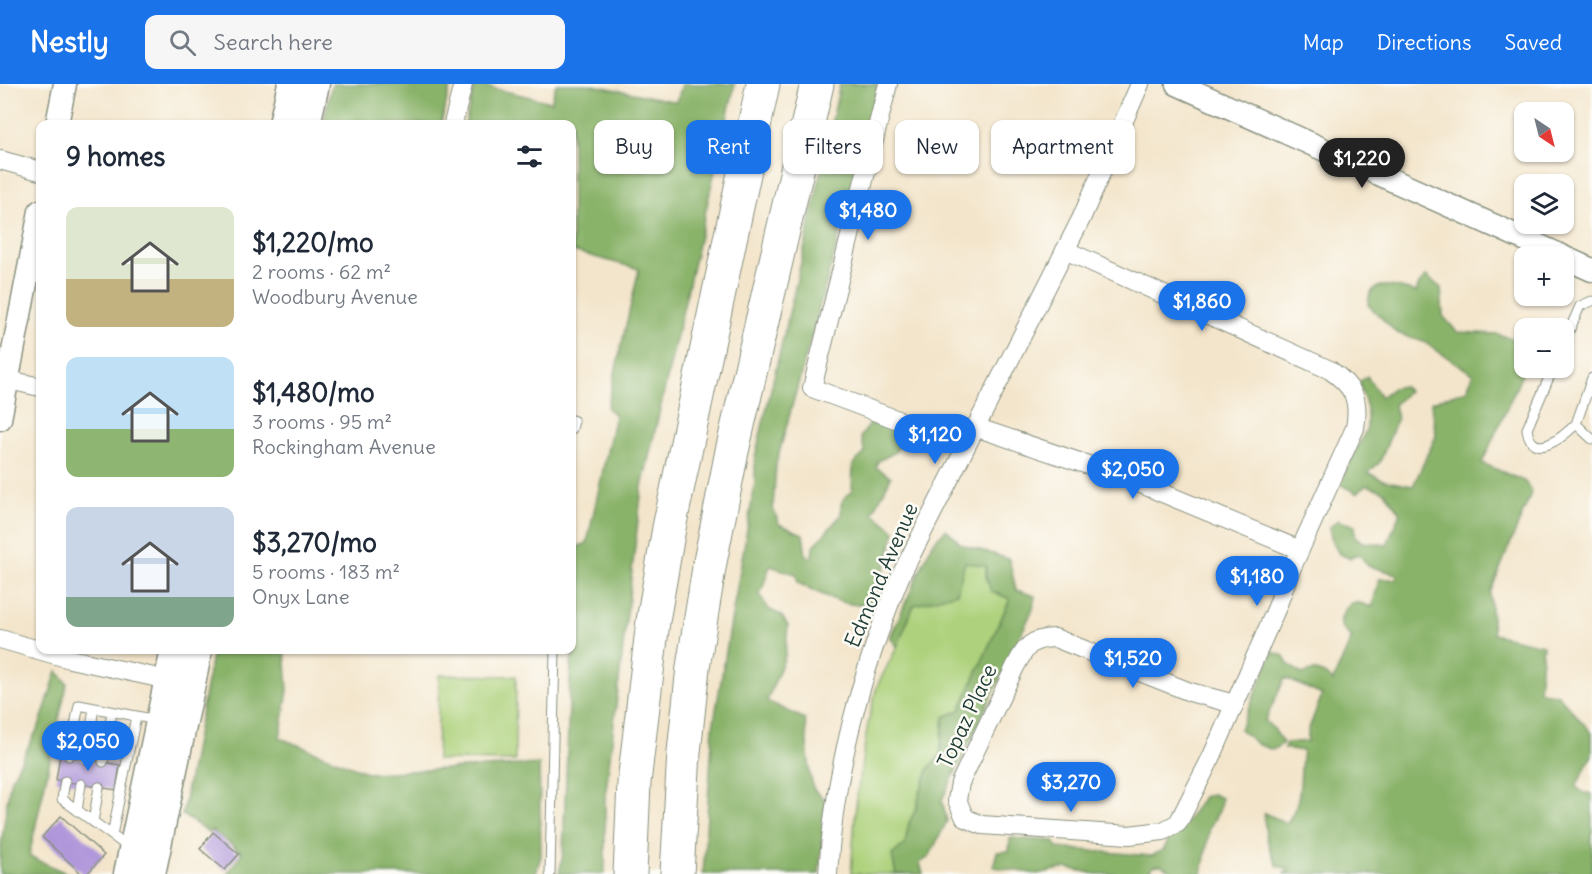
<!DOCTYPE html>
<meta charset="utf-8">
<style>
body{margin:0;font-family:Delius,sans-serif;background:#f6f6f7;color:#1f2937;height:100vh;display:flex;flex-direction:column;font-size:22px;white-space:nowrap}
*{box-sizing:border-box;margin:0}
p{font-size:20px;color:#747a83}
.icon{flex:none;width:33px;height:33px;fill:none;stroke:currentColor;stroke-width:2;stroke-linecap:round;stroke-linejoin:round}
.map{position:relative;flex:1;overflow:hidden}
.panel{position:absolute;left:36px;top:36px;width:540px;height:534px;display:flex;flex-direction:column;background:#fff;border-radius:12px;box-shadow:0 2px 4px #0004}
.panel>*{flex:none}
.banner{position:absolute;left:594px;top:36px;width:570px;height:54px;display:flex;gap:12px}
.needle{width:39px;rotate:145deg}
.tools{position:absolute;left:1514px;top:18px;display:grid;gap:12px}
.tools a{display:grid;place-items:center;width:60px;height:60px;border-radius:12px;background:#fff;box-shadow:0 2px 4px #0004;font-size:30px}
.price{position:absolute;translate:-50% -51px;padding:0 14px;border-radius:21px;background:#1a73e8;color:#fff;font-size:20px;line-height:39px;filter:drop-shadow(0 2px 3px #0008)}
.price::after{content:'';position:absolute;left:50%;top:36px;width:18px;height:14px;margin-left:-9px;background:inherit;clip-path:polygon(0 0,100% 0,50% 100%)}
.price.selected{background:#222;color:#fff}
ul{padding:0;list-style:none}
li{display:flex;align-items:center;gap:18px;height:150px;padding:0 30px}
li span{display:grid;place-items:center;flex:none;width:168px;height:120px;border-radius:12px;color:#555}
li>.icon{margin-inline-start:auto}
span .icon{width:72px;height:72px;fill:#fffc;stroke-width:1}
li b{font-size:26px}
h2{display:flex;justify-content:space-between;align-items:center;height:72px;padding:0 30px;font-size:26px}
.pill{padding:0 21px;border-radius:12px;background:#fff;box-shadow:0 2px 4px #0004;font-size:21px;line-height:54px}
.pill.selected{background:#1a73e8;color:#fff}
header{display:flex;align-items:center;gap:36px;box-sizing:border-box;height:84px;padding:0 30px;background:#1a73e8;color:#fff}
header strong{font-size:28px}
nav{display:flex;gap:33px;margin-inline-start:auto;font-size:21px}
.search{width:420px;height:54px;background:#f6f6f7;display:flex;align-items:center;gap:15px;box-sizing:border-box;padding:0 21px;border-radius:12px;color:#747a83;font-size:22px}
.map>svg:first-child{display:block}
</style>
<header>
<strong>Nestly</strong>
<div class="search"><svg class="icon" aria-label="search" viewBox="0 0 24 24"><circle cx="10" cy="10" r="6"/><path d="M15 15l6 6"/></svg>Search here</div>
<nav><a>Map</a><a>Directions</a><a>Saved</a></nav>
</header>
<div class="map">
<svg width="1592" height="790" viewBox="0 0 1592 790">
<rect width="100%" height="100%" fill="#fdfcf7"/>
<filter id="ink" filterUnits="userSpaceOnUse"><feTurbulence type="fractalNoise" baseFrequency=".0167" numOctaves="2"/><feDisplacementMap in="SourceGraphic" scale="12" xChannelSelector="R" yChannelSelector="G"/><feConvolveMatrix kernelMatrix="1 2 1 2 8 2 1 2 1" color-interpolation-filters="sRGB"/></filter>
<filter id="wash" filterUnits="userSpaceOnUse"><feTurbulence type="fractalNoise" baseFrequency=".008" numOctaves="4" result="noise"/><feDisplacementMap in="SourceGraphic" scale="24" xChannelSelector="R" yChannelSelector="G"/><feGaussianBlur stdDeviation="1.35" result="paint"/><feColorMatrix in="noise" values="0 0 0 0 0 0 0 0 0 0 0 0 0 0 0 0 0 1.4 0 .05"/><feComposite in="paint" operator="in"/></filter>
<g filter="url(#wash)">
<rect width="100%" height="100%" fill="#f3e5cb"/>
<path fill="#add17b" stroke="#668758" stroke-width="1.5" d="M965,477l21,5v11l24,22 -50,111 -16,7 -4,39 -11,12 -9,24 -3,15 -8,16 -4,21 -13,11 4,19h-45l5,-72 12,-79 9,-37 20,-39 17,-42 43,-12z
M439,591l77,1 -1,85 -78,-1z"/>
<path fill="#8ab36b" stroke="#547850" stroke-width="1.5" d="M332,0h119l-10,40h-118z
M475,0l76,18 5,-18h32l89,18 5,-18h53l-93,403 -37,312v75h-46l4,-20 7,-176 6,-73 -4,-25v-31l15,-6 28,-128 -8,-7 32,-139 -67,-18v-127h-107z
M840,0h38l-37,145 -65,235 -3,44 6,16 24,10 3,22 6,1 1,-10 28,-32c-1,-13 1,-17 11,-24l1,-27 12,-11 -4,-16 9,-14 33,8 1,10 -10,12 -16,8 -2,6 15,10 -18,36 22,18 -8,31 -18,43c-26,2 -48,-11 -71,-22l-2,-9 -26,-8 -10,29 8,14 13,6 7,11 -3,30 -18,45 38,18 5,55 4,16 12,11 -7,73h-116l10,-147 42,-244v-26l52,-220z
M1426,192l15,12 2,28 14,16 40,2 27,8 1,26 -43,95 42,18 8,10 -42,102 3,41 50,11 -4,46 19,4 34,38v22l-16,32 8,6 8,1v80h-308l5,-5 -11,-3c-10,-17 -14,-33 -14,-53l23,10c18,-26 11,-44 16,-72l-19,-3 2,-5 22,-2v-10l14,-36 -37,-17 -20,43 9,8 9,14 -10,7 -16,-6 -17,-15 33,-77 11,4 3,7 15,11c14,-6 20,-3 31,7l19,-44c-17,-11 -13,-21 -1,-34h9l12,4 7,-28h17l1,-5 -29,-8 -8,-11 -11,3 -10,-4 -7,-13 -3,-13 9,-8c6,4 11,2 17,6v10l7,6 25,3 13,-33 -15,-20 -19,-7 -9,8 -18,-9 28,-56v-20l-8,-26 8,-6 14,21 12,-9 10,-2 5,5 -14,14 3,14 -17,43 -12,11 18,8 27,5 23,-50 -5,-34 36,-12 6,-16 -49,-32 -27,-9 -29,-28c1,-30 30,-17 48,-13l3,-8z
M946,445l15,15 48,15 7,31 19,6 -2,13 -91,191 5,21 -18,36 -9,6 3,11h-27l-4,-19 13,-11 4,-21 8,-16 3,-15 9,-24 11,-12 4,-39 16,-7 50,-111 -19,-8 -5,-14v-11l-21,-4 -8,31 -43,12 -17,42 -7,-10 42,-93z
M213,566h72l3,40 -8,48 89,35 170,-9 2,92 -5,18h-309l15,-21 -30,-23 -2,3 -28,-18z
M57,587l10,12 -38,173 39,18h-68v-22l10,-70 30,-58z
M1212,710l9,4 -1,11 -10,18 -8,47h-31l-1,-4 -9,-5 -8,1 -6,8h-51l-30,-6 -29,6 -44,-7 4,-15 12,-1 1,-13 44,3 4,7 94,8 12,-7 5,-10 15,-14 19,-28z"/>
<g id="blocks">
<path fill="#af96da" d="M60,671l60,10 -4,25 -60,-10z
M61,732l43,39 -17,19h-5l-40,-37z
M213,748l26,22 -14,16 -25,-21z"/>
</g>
</g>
<g filter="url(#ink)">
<use href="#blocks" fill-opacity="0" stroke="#899180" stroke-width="1.5"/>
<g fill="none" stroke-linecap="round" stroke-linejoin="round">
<defs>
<path id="service" d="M1563,261l17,-39 12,-5
M1553,284l-26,61c5,34 36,8 49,-5
M1592,294l-16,46 16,15
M572,336l2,1 -2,8
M69,672l10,-51 78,15
M86,675l8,-51
M103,678l9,-50
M65,697l-3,18 66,48
M77,727l4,-27
M93,738l6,-35
M112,751l24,-119
M550,790l5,-224"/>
<path id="minor" d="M888,0l-76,304 153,57
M453,40l10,-40
M0,76l40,11
M1065,166l265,120c24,17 30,29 25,58l-66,146 -12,33 -65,149 -34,67 -15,8 -34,4 -147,-10 -17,-7 -8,-18 3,-17 55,-116c12,-22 15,-28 40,-29l135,54 44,12
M0,294l40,9
M975,343l149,50 176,73
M0,555l70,20 98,21
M828,790c6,-104 33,-200 72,-297l181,-358 59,-135"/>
<path id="tertiary" d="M1177,0l385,172
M57,40l8,-40
M1563,173l29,13
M0,335l40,-208"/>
<path id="primary" d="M283,40l9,-40
M306,40l9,-40
M128,790l47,-224
M151,790l47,-224"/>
<path id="motorway" d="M630,790l4,-91 19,-162 16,-93 94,-444
M677,790l7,-122 9,-85 17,-105 22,-111 85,-367"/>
</defs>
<use href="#service" stroke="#899180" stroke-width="11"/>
<use href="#minor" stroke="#899180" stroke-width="20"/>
<use href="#tertiary" stroke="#899180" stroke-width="25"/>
<use href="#primary" stroke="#899180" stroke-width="31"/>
<use href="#motorway" stroke="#899180" stroke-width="35"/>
<use href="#service" stroke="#fff" stroke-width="9"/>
<use href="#minor" stroke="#fff" stroke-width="18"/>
<use href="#tertiary" stroke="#fff" stroke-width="22"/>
<use href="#primary" stroke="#fff" stroke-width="28"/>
<use href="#motorway" stroke="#fff" stroke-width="33"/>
</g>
</g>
<g text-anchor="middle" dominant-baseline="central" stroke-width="5" stroke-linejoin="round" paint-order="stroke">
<g font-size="21" fill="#1f3d34" stroke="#fdfcf7">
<text transform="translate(881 491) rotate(-67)">Edmond Avenue</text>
<text transform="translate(967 632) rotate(-65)">Topaz Place</text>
</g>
</g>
</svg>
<div class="tools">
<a><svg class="needle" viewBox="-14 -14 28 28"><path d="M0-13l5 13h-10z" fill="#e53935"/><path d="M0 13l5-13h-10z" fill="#747a83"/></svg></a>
<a><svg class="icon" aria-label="layers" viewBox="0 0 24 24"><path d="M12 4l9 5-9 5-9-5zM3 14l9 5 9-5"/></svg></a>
<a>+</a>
<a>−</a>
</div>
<b class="price selected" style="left:1362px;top:105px">$1,220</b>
<b class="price" style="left:868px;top:157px">$1,480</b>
<b class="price" style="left:1202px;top:248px">$1,860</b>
<b class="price" style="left:935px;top:381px">$1,120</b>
<b class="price" style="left:1133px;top:416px">$2,050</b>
<b class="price" style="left:1257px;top:523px">$1,180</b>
<b class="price" style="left:1133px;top:605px">$1,520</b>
<b class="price" style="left:88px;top:688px">$2,050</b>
<b class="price" style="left:1071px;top:729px">$3,270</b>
<div class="banner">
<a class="pill">Buy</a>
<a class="pill selected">Rent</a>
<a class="pill">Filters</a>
<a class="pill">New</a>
<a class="pill">Apartment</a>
</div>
<section class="panel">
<h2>9 homes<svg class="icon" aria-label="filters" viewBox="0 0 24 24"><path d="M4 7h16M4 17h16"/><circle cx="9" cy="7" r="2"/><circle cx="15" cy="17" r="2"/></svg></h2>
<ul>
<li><span style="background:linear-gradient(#dfe7d0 60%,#c2b280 0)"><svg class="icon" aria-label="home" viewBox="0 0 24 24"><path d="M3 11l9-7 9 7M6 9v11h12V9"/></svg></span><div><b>$1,220/mo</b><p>2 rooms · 62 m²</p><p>Woodbury Avenue</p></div></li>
<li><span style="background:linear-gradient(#bfe0f5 60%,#8fb573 0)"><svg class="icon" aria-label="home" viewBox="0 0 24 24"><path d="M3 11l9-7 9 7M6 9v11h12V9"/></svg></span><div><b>$1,480/mo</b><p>3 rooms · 95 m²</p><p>Rockingham Avenue</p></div></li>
<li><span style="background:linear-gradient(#c9d6e8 75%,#7fa58c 0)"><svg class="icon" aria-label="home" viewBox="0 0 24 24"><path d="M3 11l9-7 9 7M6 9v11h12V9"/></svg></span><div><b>$3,270/mo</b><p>5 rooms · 183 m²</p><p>Onyx Lane</p></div></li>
</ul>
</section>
</div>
